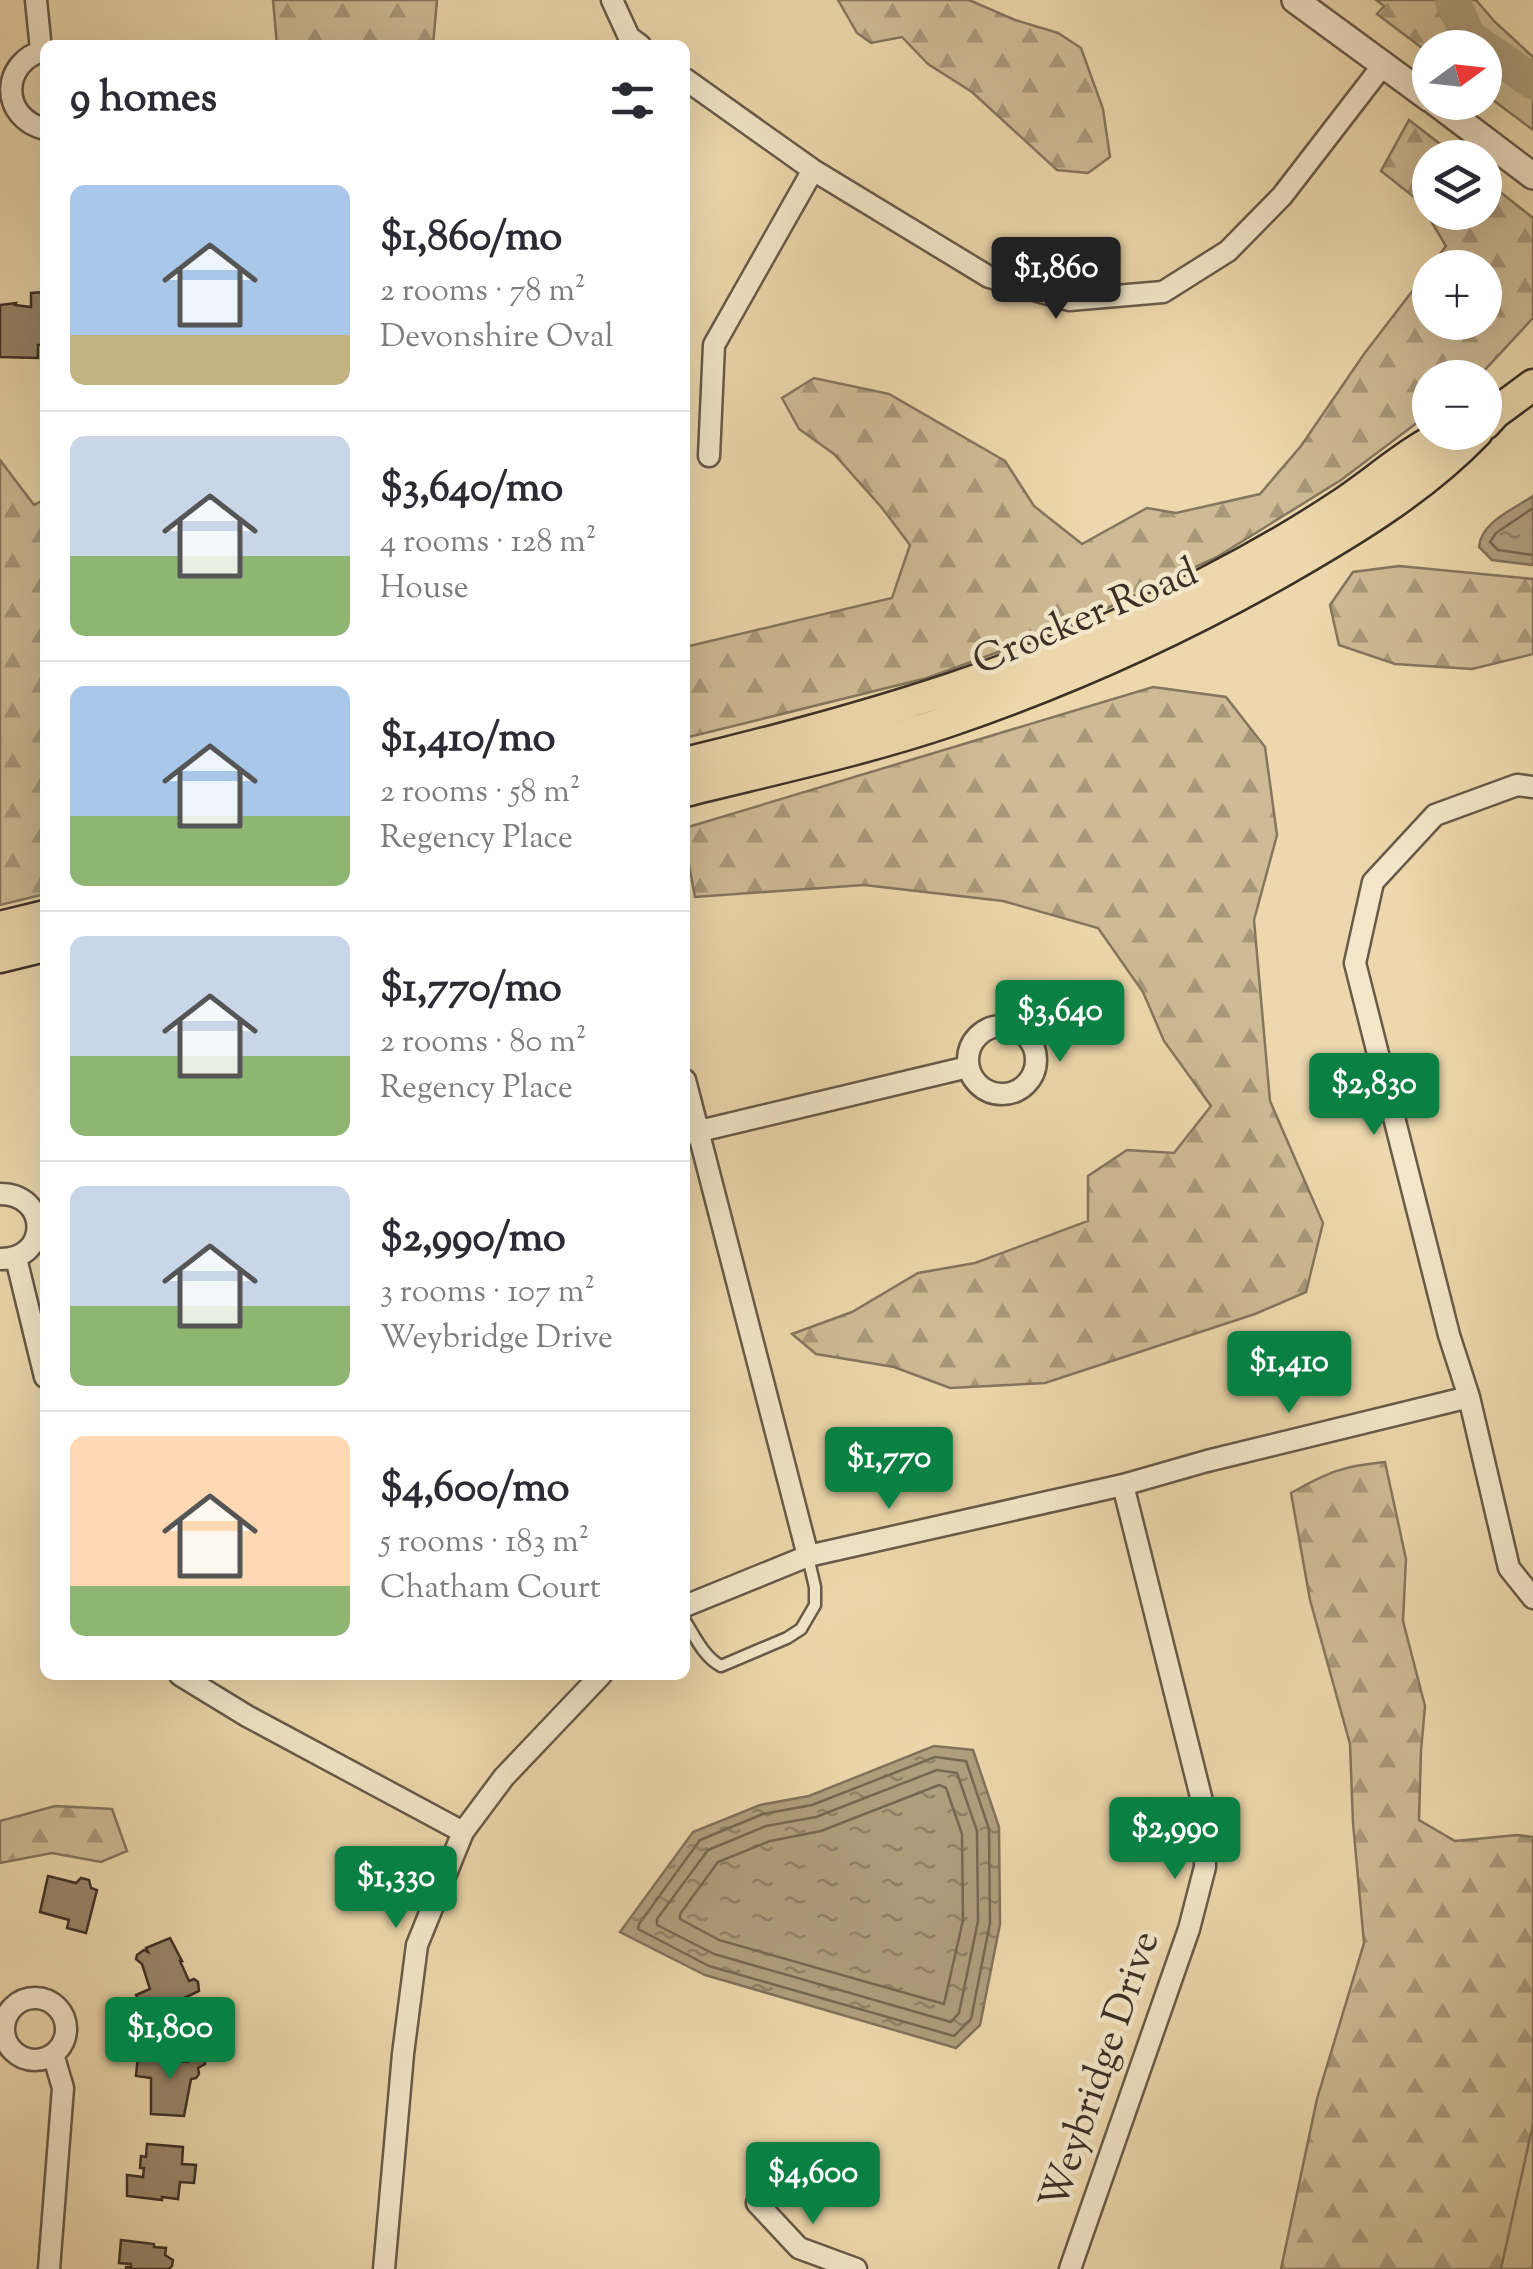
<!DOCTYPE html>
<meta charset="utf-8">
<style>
body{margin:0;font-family:"Sorts Mill Goudy",serif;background:#f7f7f7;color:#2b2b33;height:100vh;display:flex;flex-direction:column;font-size:38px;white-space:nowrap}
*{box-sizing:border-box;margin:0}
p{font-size:32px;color:#7c7c81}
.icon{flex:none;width:55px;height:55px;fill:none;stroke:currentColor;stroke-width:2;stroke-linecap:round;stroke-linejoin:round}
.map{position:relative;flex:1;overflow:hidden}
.drawer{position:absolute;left:40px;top:40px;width:650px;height:1640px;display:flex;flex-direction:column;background:#fff;border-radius:15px;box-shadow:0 10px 40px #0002}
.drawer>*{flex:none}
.needle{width:65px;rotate:75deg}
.controls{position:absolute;left:1412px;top:30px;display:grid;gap:20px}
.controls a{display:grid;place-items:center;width:90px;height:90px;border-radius:50%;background:#fff;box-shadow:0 10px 40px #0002;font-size:50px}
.price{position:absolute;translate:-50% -85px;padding:0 22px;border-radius:10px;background:#0b8043;color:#fff;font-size:32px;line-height:65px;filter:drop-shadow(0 2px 5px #0008)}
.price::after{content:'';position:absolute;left:50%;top:60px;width:30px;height:22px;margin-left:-15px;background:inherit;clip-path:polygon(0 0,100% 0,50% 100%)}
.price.on{background:#222;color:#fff}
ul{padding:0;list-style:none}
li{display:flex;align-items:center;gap:30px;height:250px;padding:0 30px}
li+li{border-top:2px solid #e1e1e2}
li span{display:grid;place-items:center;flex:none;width:280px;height:200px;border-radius:15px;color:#555}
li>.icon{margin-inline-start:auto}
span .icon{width:120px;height:120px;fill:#fffc;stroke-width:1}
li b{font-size:42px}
h2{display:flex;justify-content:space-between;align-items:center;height:120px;padding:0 30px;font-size:42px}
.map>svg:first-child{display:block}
</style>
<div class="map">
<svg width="1533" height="2269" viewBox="0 0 1533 2269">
<defs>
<pattern id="forest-firs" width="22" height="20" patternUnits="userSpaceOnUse" patternTransform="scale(2.5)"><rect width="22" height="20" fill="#cebb95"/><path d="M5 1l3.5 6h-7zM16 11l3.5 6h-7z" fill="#a89879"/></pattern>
<pattern id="water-ripples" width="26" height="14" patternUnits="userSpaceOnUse" patternTransform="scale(2.5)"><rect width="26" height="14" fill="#b09f7e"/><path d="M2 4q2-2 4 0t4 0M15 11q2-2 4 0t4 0" fill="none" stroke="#908267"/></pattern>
</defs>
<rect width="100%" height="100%" fill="#ecd8ac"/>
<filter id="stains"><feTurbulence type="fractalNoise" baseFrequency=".002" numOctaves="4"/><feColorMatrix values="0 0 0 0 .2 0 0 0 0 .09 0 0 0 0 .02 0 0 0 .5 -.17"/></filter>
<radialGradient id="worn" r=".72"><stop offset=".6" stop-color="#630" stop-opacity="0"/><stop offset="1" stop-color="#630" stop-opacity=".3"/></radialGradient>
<path fill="url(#forest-firs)" stroke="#85765e" stroke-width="2.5" d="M273,0h164l-4,45h-156z
M838,0h131l46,20 43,13 23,15 22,61 7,48 -22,16 -31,-3 -85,-78 -44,-28 -26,-27 -31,6 -14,-10z
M1376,0h100l19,22 38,35v73l-48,-36v-46h-55v6l-53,-40 7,-8z
M1409,120l48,37 -27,1v54h55v-32l48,38v100l-52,56 -4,3 -47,1v35l-89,67 -124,77 -150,70 -140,51 -242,60v-91l207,-49 18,-53 -28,-37 -48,-54 -35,-25 -17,-31 32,-20 75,16 116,67 29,45 48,38 65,-36 29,5 84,-19 41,-48 63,-92 66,-86v54h55v-54h-55l16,-22 -27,-45 -38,-30z
M0,460l34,45 11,-6v395l-45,11z
M1399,566l134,13v75l-61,15 -77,-5 -56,-19 -9,-40 23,-33z
M1153,687l73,10 39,50 12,88 -23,85 16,181 53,122 -17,69 -51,22 -210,69 -95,5 -56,-21 -78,-13 -24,-20 60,-22 66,-39 57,-10 113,-42v-45l39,-26 47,3 37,-47 -47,-65 -21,-49 -45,-64 -95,-27 -139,-16 -169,12 -10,-54v-15z
M1385,1462l21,97 -3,62 22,85 -4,45 -2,69 36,21 62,-6 16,2v301l-32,131h-220l36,-170 47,-156 -11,-120 -3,-79 -40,-144 -19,-107c37,-21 52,-27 94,-31z
M55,1806l57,3 15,42 -26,11 -49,-9 -52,10v-42z"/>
<path fill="#cebb95" stroke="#85765e" stroke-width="2.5" d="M1533,2124v145h-32z"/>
<path fill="url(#water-ripples)" stroke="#82735b" stroke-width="2.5" d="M1533,496v69l-41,-5 -13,-13c2,-25 35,-38 54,-51z
M934,1746l39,4 26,77 1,97 -20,101 -24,23 -251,-73 -85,-43 73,-100 67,-27 49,-9z"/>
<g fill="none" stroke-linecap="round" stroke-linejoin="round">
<path stroke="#766852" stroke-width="2.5" d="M1533,508l-37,25 -6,9 8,8 35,5
M935,1757l31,4 23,68 1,94 -19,96 -17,17 -245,-70 -71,-37 1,-5 61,-84 63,-26 49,-9z
M937,1770l20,3 20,58 1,90 -19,92 -8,9 -237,-68 -57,-29v-6l51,-69 58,-24 50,-9z
M939,1785l7,3 16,46 1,86 -19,84 -225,-64 -39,-21v-5l38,-52 52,-21 51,-10z"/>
<path stroke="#b09f7e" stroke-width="35" d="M1452,0l16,36 16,12
M1485,48l48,34"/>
</g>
<path fill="#98876c" stroke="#3c3026" stroke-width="2.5" d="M45,292v53h-7v13l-38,-1v-52l16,-2 -1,2 16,2v-14z
M48,1876l28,7 5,-5 8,2 2,8 6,2 -11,43 -19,-5 2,-8 -29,-8z
M170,1938l12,23h-2l9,20 5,-2 4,3 1,9 -46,22 -1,-2 -8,3 -8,-19 14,-6 -8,-25 -6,-5 1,-4 7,-5 4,2 -2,-4z
M194,2053l8,1 3,5v5l-7,4 1,6 -3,4 -5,1 -7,37 -33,-2v-36l-15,-2 2,-20 50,6z
M147,2144l36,3 -1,17 14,1 -2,18 -14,-1 -2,17 -16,-2v3l-35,-4v-21l16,2 1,-9h-4l1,-12 5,1z
M121,2240l33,4v3l12,1 -1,7 8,5 -1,6 -3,3h-43v-2h5v-3l-12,-1z"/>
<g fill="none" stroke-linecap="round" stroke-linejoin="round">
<defs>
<path id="service" d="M685,1621c10,16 19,36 36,45l66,-28 14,-9 14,-24v-18l-7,-30"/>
<path id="minor" d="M36,0l5,50
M612,0l17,37 11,8
M45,50c-45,12 -45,68 0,79
M685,79l128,91 176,107 80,23 94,-8 65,-41 54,-55 101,-131
M709,456l5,-111 99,-175
M1533,787l-16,-2 -82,30 -62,67 -18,81 94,372 20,62 40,171 24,30
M968 1060a34 34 0 1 1 68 0a34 34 0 1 1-68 0Z
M685,1080l123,476
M687,1134l281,-67
M0,1194c50,0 50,66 0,65
M16,1258l29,119
M685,1606l123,-50 315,-71 84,-24 262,-64
M180,1675l67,41 216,116
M4 2029a31 31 0 1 1 62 0a31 31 0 1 1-62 0Z
M757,2203l42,45 57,21
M49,2269l14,-181 -10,-34
M384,2269l19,-215 14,-109 46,-113 41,-55 97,-102
M1070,2269l119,-340 16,-62 -1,-58 -81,-324"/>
<path id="tertiary" d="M1295,0l135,99
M1435,102l98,74"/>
<path id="primary" d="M1485,424l10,-11 38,-28
M685,763c180,-43 360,-96 525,-182 45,-23 90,-49 132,-77 36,-24 68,-54 108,-72
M685,791c88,-22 178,-41 264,-70 117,-40 230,-91 337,-152 68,-39 136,-80 191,-137
M0,927l45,-11
M0,957l45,-11"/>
</defs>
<use href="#service" stroke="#685a48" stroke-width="15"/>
<use href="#minor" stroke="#685a48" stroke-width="25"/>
<use href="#tertiary" stroke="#685a48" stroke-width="30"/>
<use href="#primary" stroke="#3c3026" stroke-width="35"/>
<use href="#service" stroke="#f3e6c9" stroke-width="10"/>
<use href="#minor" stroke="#f3e6c9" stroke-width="20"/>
<use href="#tertiary" stroke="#f3e6c9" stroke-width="25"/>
<use href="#primary" stroke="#ecd8ac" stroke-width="30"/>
</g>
<g text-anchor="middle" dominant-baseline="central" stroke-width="9" stroke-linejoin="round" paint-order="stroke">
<g font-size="40" fill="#3c3026" stroke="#f3e6c9">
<text transform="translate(1086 619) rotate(-23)">Crocker Road</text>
<text transform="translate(1102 2071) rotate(-71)">Weybridge Drive</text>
</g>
</g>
<rect width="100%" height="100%" filter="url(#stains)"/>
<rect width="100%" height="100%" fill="url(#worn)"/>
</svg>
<div class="controls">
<a><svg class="needle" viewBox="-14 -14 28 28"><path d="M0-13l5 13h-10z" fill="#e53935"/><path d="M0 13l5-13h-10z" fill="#7c7c81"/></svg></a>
<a><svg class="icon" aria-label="layers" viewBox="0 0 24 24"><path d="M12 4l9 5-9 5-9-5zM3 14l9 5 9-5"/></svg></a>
<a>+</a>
<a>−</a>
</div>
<b class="price on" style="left:1056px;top:322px">$1,860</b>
<b class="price" style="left:1060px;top:1065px">$3,640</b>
<b class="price" style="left:1374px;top:1138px">$2,830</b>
<b class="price" style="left:1289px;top:1416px">$1,410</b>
<b class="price" style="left:889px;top:1512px">$1,770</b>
<b class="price" style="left:1175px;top:1882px">$2,990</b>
<b class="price" style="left:396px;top:1931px">$1,330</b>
<b class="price" style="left:170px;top:2082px">$1,800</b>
<b class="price" style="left:813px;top:2227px">$4,600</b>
<section class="drawer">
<h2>9 homes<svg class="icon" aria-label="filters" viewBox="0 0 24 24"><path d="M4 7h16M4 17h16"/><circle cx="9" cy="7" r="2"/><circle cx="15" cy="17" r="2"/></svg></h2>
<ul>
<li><span style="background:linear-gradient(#a9c7e8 75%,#c2b280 0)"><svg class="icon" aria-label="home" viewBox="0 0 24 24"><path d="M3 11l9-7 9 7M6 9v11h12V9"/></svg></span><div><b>$1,860/mo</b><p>2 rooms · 78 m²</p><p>Devonshire Oval</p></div></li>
<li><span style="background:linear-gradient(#c9d6e8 60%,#8fb573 0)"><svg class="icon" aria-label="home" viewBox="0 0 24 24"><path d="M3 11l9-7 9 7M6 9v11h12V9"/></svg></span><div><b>$3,640/mo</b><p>4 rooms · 128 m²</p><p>House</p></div></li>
<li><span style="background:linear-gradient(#a9c7e8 65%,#8fb573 0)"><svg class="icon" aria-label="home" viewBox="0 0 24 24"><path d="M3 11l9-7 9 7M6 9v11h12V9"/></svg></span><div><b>$1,410/mo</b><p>2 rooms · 58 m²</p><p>Regency Place</p></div></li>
<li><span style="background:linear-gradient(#c9d6e8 60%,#8fb573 0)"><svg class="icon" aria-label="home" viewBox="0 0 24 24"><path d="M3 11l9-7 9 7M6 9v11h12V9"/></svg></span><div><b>$1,770/mo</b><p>2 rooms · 80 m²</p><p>Regency Place</p></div></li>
<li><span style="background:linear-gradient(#c9d6e8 60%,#8fb573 0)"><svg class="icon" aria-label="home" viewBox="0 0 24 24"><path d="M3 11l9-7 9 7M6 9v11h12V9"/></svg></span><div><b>$2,990/mo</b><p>3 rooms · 107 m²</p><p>Weybridge Drive</p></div></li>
<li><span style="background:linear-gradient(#ffd9b3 75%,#8fb573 0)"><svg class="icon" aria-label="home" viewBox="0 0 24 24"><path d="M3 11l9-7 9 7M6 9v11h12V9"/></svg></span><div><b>$4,600/mo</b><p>5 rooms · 183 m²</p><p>Chatham Court</p></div></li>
</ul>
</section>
</div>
